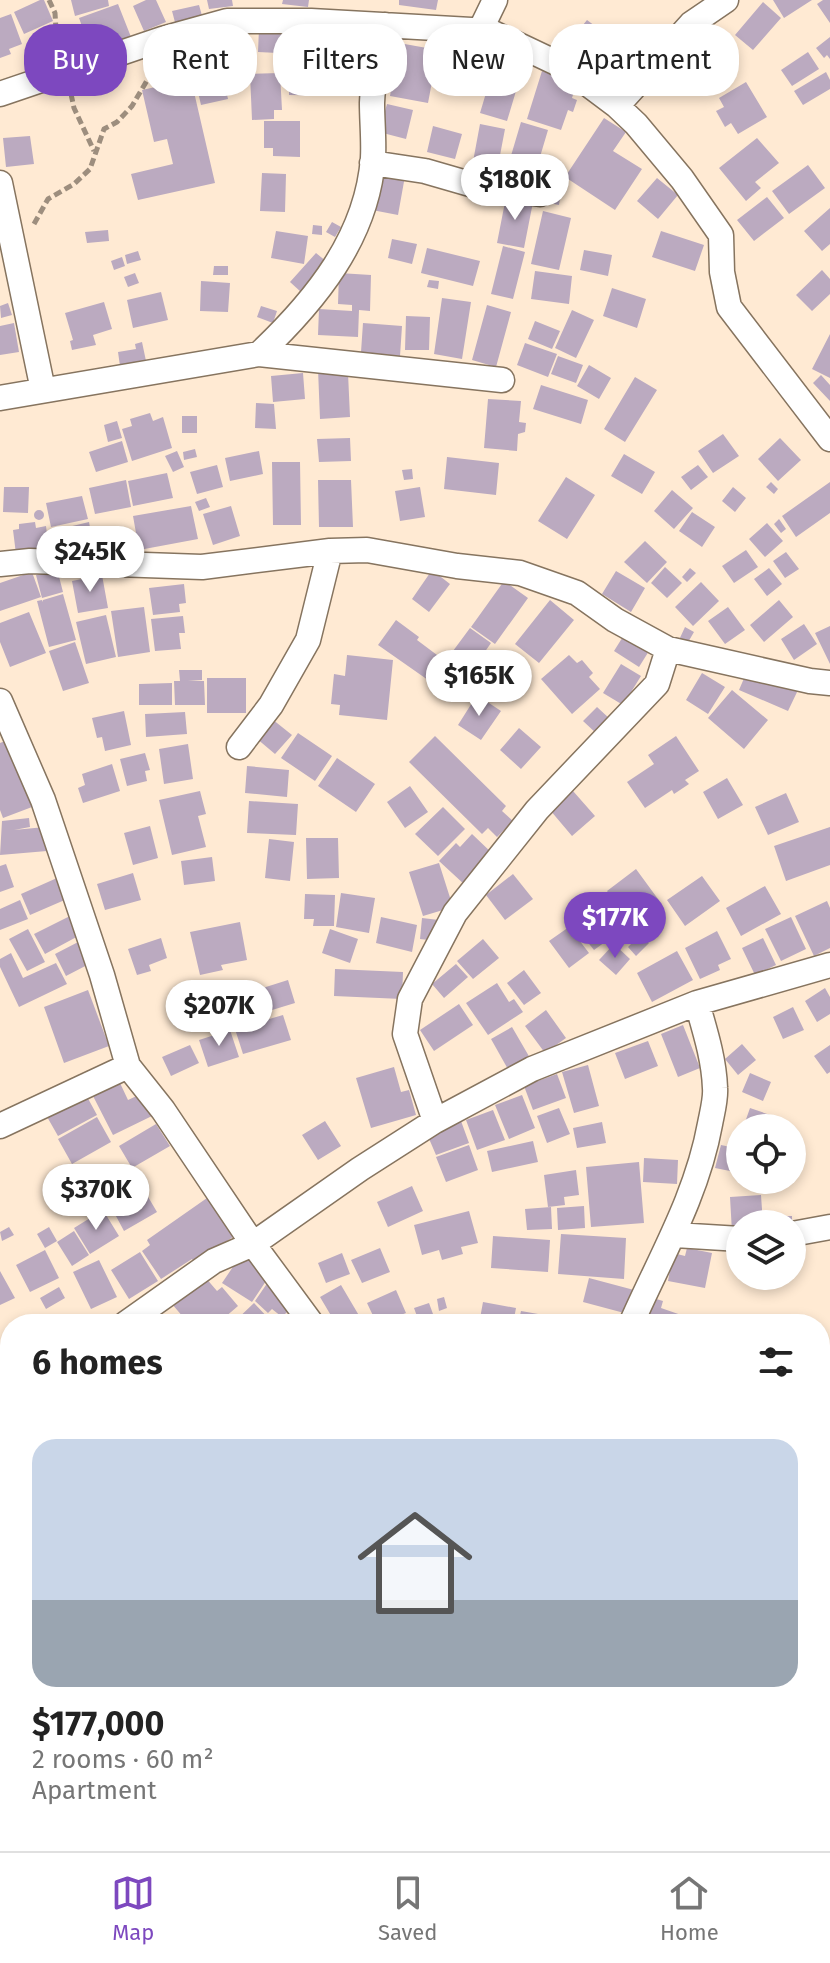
<!DOCTYPE html>
<meta charset="utf-8">
<style>
body{margin:0;font-family:"Fira Sans",sans-serif;background:#f2f2f2;color:#222;height:100vh;display:flex;flex-direction:column;font-size:30px;white-space:nowrap}
*{box-sizing:border-box;margin:0}
p{font-size:26px;color:#767676}
.icon{flex:none;width:44px;height:44px;fill:none;stroke:currentColor;stroke-width:2;stroke-linecap:round;stroke-linejoin:round}
.map{position:relative;flex:1;overflow:hidden}
.sheet{position:absolute;left:0px;top:1314px;width:830px;height:538px;display:flex;flex-direction:column;background:#fff;border-radius:32px 32px 0 0;box-shadow:0 4px 12px #0003}
.sheet>*{flex:none}
.guide{position:absolute;left:24px;top:24px;width:782px;height:72px;display:flex;gap:16px}
.tools{position:absolute;left:726px;top:1114px;display:grid;gap:16px}
.tools a{display:grid;place-items:center;width:80px;height:80px;border-radius:50%;background:#fff;box-shadow:0 4px 12px #0003;font-size:40px}
.price{position:absolute;translate:-50% -68px;padding:0 18px;border-radius:28px;background:#fff;color:#222;font-size:26px;line-height:52px;filter:drop-shadow(0 2px 4px #0008)}
.price::after{content:'';position:absolute;left:50%;top:48px;width:24px;height:18px;margin-left:-12px;background:inherit;clip-path:polygon(0 0,100% 0,50% 100%)}
.price.selected{background:#7d48bf;color:#fff}
ul{padding:0;list-style:none}
li{display:grid;align-content:center;gap:16px;height:424px;padding:0 32px}
li+li{border-top:2px solid #e0e0e0}
li span{display:grid;place-items:center;height:248px;border-radius:24px;color:#555}
li>.icon{margin-inline-start:auto}
span .icon{width:144px;height:144px;fill:#fffc;stroke-width:1}
li b{font-size:34px}
h2{display:flex;justify-content:space-between;align-items:center;height:96px;padding:0 32px;font-size:34px}
.pill{padding:0 28px;border-radius:32px;background:#fff;box-shadow:0 4px 12px #0003;font-size:28px;line-height:72px}
.pill.selected{background:#7d48bf;color:#fff}
.menu{display:flex;justify-content:space-around;align-items:center;height:112px;border-top:2px solid #e0e0e0;background:#fff;font-size:22px;color:#767676}
.menu a{display:grid;justify-items:center;gap:4px}
.menu .selected{color:#7d48bf}
.map>svg:first-child{display:block}
</style>
<div class="map">
<svg width="830" height="1851" viewBox="0 0 830 1851">
<rect width="100%" height="100%" fill="#ffead3"/>
<path fill="#bbaac0" d="M40,0h4l9,21 -29,13 -10,-22z
M71,0h37l1,6 -34,10z
M146,0h10l10,22 -22,9 -11,-25z
M207,0h25l1,6 -24,3z
M283,0h26l-1,7 -26,-3z
M399,0h39l-2,10 -37,-5z
M773,0h39l-28,18z
M823,0h7v23l-13,-19z
M763,2l18,16 -28,32 -18,-15z
M118,4l13,33 -40,14 -12,-33z
M199,5l4,14 -27,7 -4,-15z
M11,14l11,30 -13,5 2,5 -11,4v-40z
M587,20l20,15 -21,27 -20,-16z
M259,28l40,3 -1,23 -40,-2z
M322,30l26,1 -1,35 -26,-1z
M830,37v22l-3,-4 -3,3 -8,-10z
M399,43l39,7 -10,53 -38,-7z
M303,51l11,1v13l-12,-1z
M808,52l11,17 -27,17 -11,-16z
M498,53l27,8 -18,60 -27,-8z
M289,71l60,1 -1,24 -59,-1z
M542,71l26,8 -1,6 8,3 -3,10 5,2 -4,12 -5,-2 -7,20 -34,-11z
M826,72l4,8v9l-27,16 -9,-14z
M222,73l6,26 -27,6 -6,-26z
M280,73l2,37h-8v9l-22,1 -2,-46z
M191,79l24,104 -77,17 -7,-26 42,-10 -6,-25 -13,3 -12,-52z
M746,82l21,35 -29,17 -7,-11 -6,4 -9,-16 8,-4 -5,-9z
M387,104l26,6 -7,29 -27,-7z
M604,118l22,14 -13,19 29,18 -27,41 -50,-33z
M264,121h36v36l-27,-1v-8h-9z
M521,122l27,8 -14,47 -27,-8z
M480,124l25,5 -8,42 -25,-4z
M433,126l29,8 -7,25 -28,-7z
M30,136l4,28 -28,3 -3,-29z
M757,138l22,25 -24,19 6,6 -15,13 -27,-33z
M808,165l17,23 -36,26 -17,-23z
M379,172l26,4 -7,39 -26,-5z
M262,173l24,1 -1,38 -25,-1z
M657,178l21,17 -20,24 -21,-18z
M552,190l9,2 -2,13 -10,-2z
M506,197l27,5 -9,46 -27,-5z
M767,197l17,21 -30,23 -17,-21z
M830,208v36l-8,7 -18,-20z
M543,211l28,7 -12,52 -28,-6z
M332,222l9,5 -6,10 -9,-5z
M313,225l9,1v9l-10,-1z
M108,230l1,11 -22,2 -2,-11z
M276,231l32,5 -4,28 -33,-6z
M661,231l43,14 -9,26 -43,-14z
M392,239l25,5 -5,20 -24,-6z
M503,246l22,6 -12,47 -22,-5z
M427,248l53,13 -7,25 -52,-13z
M584,250l28,5 -4,21 -28,-6z
M138,251l3,9 -14,4 -2,-9z
M316,253l11,9 -26,30 -11,-10z
M122,257l3,9 -11,4 -3,-9z
M214,266h14v9h-15z
M822,270l8,9v15l-18,17 -16,-16z
M535,271l37,5 -3,28 -38,-5z
M135,273l4,10 -11,4 -4,-10z
M339,273l32,2 -1,36 -11,-1 -1,27 -40,-2 1,-26 33,2v-6l-14,-1z
M429,280l10,1 -1,8 -11,-2z
M201,281l29,2 -2,29 -28,-1z
M612,288l34,11 -9,29 -34,-12z
M161,292l7,28 -35,8 -6,-28z
M442,298l29,4 -9,57 -28,-5z
M104,302l8,27 -19,6 3,10 -24,5 -2,-9 3,-1 -8,-27z
M8,303l4,12 -11,3 -1,-12z
M487,305l24,7 -15,55 -24,-7z
M261,306l16,5 -4,12 -16,-6z
M572,310l22,10 -18,38 -21,-10z
M406,316l24,1 -1,33h-24z
M535,321l25,10 -8,18 -24,-10z
M14,323l5,29 -19,3v-29z
M363,323l39,3 -2,30 -39,-4z
M830,334v44l-18,-9z
M142,342l4,19 -26,5 -2,-14 18,-3 -1,-5z
M525,343l32,11 -9,23 -31,-12z
M558,356l25,9 -7,18 -25,-9z
M589,365l22,13 -12,21 -22,-13z
M318,369h9v5l21,-1 2,44 -30,2z
M303,373l2,26 -32,3 -2,-26z
M821,375l9,10v16l-17,-18z
M635,377l22,13 -32,52 -21,-13z
M541,385l47,15 -7,24 -48,-15z
M488,399l33,2 -2,21 7,1 -1,9 -7,2 -1,17 -33,-3z
M256,403l18,1 2,25 -21,-1z
M150,413l3,8 10,-4 9,31 -40,13 -10,-32 10,-3 -2,-7z
M182,416h15v17h-15z
M117,421l5,17 -14,4 -4,-17z
M723,434l16,22 -26,17 -15,-22z
M350,438l1,23 -32,1 -2,-23z
M780,438l21,22 -23,21 -20,-22z
M122,441l6,21 -32,10 -7,-20z
M195,449l2,8 -13,3 -1,-8z
M177,451l7,16 -11,5 -8,-16z
M259,451l4,23 -33,7 -5,-23z
M624,454l31,18 -13,22 -31,-18z
M447,457l52,6 -3,32 -52,-6z
M272,462h28l1,63h-28z
M217,465l6,22 -26,7 -7,-22z
M698,465l10,12 -17,13 -10,-13z
M412,469l1,10 -9,1 -2,-10z
M167,473l6,25 -40,8 -5,-25z
M566,477l29,18 -28,44 -29,-18z
M126,480l5,27 -36,7 -6,-26z
M318,480h33l2,47h-34z
M771,482l7,7 -4,5 -8,-7z
M830,482v31l-34,24 -14,-21z
M4,487h25l-1,26 -25,-1z
M420,487l5,30 -25,4 -5,-30z
M733,487l13,11 -11,14 -13,-11z
M672,490l21,18 -19,21 -20,-18z
M82,496l6,23 -37,8 -5,-24z
M206,498l4,9 -11,4 -4,-9z
M191,506l7,33 -59,11 -6,-34z
M231,506l9,30 -27,9 -10,-31z
M34 515a5 5 0 1 1 10 0a5 5 0 1 1-10 0Z
M692,512l23,15 -13,20 -23,-16z
M779,519l7,10 -5,4 -7,-9z
M35,522l1,6 10,-2 3,24 -33,4 -3,-24 6,-1v-5z
M89,522l4,22 -25,5 -4,-21z
M767,523l16,18 -18,16 -16,-18z
M645,541l22,21 -20,21 -23,-21z
M746,550l12,17 -24,16 -12,-17z
M786,552l13,17 -14,9 -12,-17z
M665,567l17,16 -15,15 -16,-15z
M690,568l6,5 -9,9 -5,-5z
M769,568l13,16 -15,12 -13,-17z
M57,569l6,23 -21,6 -6,-23z
M432,570l18,14 -21,28 -17,-13z
M616,571l29,17 -14,24 -29,-18z
M32,572l9,25 -41,14v-28z
M102,575l6,33 -30,5 -6,-32z
M504,581l24,17 -33,46 -24,-17z
M701,582l18,19 -26,25 -18,-19z
M184,584l2,19 -7,1 1,8 -27,3 -4,-27z
M63,594l13,46 -27,7 -12,-46 5,-1 1,2v-2z
M550,600l24,20 -35,43 -24,-19z
M779,600l14,17 -29,25 -14,-17z
M144,607l6,45 -32,5 -7,-46z
M728,607l17,23 -20,14 -17,-23z
M29,612l17,41 -36,14 -10,-25v-19z
M106,615l10,42 -30,7 -10,-42z
M183,616l2,17h-6l2,16 -26,2 -4,-32z
M396,620l23,17 -2,3 36,27 -15,20 -60,-42z
M804,624l13,20 -23,16 -13,-21z
M830,626v38l-15,-31z
M685,627l9,5 -7,12 -8,-4z
M470,628l21,15 -16,23 -22,-15z
M624,635l25,16 -10,16 -25,-16z
M75,642l14,41 -26,8 -14,-40z
M347,655l46,5 -6,60 -48,-5 1,-10 -9,-1 3,-30 11,2z
M569,655l8,8 5,-3 11,13 -4,4 11,12 -28,25 -31,-35z
M621,664l20,12 -18,29 -20,-12z
M748,669l50,21 -10,21 -49,-21z
M179,670h23v10l-14,1h16l1,24h-30l-1,-24h6z
M702,673l23,14 -17,27 -22,-14z
M207,678h39v35h-39z
M172,683v22h-33v-21z
M732,690l36,30 -24,29 -36,-31z
M477,695l24,16 -20,29 -23,-15z
M597,707l13,12 -13,15 -14,-13z
M124,711l7,34 -26,6 -3,-14 -5,1 -5,-20z
M185,712l2,22 -41,3 -1,-23z
M272,719l20,16 -17,19 -19,-16z
M519,728l22,19 -20,22 -21,-19z
M298,733l34,23 -17,25 -34,-23z
M435,736l71,70 -4,5 11,10 -16,16 -9,-9 -6,6 -73,-72z
M676,736l23,35 -14,9 4,4 -15,10 -2,-4 -27,18 -18,-26 27,-18 -6,-9z
M5,741l27,66 -29,11 -3,-8v-67z
M188,744l5,35 -29,5 -5,-35z
M145,753l5,17 -5,1 2,10 -20,5 -7,-27z
M337,758l38,26 -19,28 -38,-26z
M112,764l8,27 -37,12 -5,-15 7,-3 -3,-11z
M247,766l42,4 -2,27 -42,-4z
M727,778l16,27 -25,14 -15,-27z
M410,786l18,26 -23,16 -18,-26z
M200,791l6,23 -8,2 8,31 -34,8 -13,-55z
M573,791l22,25 -23,20 -22,-26z
M786,793l13,29 -31,13 -13,-28z
M249,801l49,3 -2,31 -49,-2z
M443,807l22,22 -27,27 -23,-22z
M29,818l1,9 -16,3 31,-3 2,24 -47,4 2,-34z
M150,826l8,32 -25,7 -9,-32z
M830,827v38l-44,16 -12,-35z
M472,834l22,21 -29,30 -26,-24 17,-18 4,4z
M306,838h32l1,40 -32,1z
M269,839l25,3 -4,39 -25,-3z
M212,857l3,24 -31,4 -3,-24z
M439,863l14,44 -30,9 -14,-44z
M6,864l8,23 -14,5v-26z
M636,869l22,30 -30,22 -21,-30z
M133,873l8,27 -36,10 -8,-26z
M513,874l20,25 -28,21 -19,-25z
M702,876l18,25 -35,25 -18,-26z
M57,878l10,21 -37,16 -9,-21z
M765,886l16,28 -40,22 -15,-28z
M341,893l34,5 -6,35 -33,-6z
M305,894l30,1 -1,31h-21l1,-7h-10z
M20,900l8,19 -28,11v-21z
M584,901l28,36 -18,13 -28,-35z
M827,901l3,7v40l-16,8 -19,-40z
M72,915l10,19 -37,20 -11,-20z
M381,917l36,8 -5,27 -36,-9z
M791,917l15,32 -25,12 -16,-32z
M422,918l17,2 -2,21 -17,-2z
M240,922l7,38 -26,5 2,5 -23,5 -10,-43z
M569,927l20,26 -20,15 -20,-27z
M28,929l17,33 -18,9 -18,-32z
M330,929l28,10 -8,24 -28,-10z
M717,931l14,28 -13,6 2,5 -20,9 -15,-31z
M640,935l9,8 -13,13 -8,-9z
M161,938l6,20 -18,7 2,6 -14,4 -9,-26z
M763,938l13,27 -21,10 -13,-27z
M483,939l16,19 -26,21 -16,-18z
M82,940l11,22 -27,14 -11,-22z
M614,944l16,15 -14,16 -17,-15z
M677,951l16,29 -41,22 -15,-29z
M11,953l12,25 33,-15 11,21 -48,23 -19,-40v-8z
M456,964l12,13 -24,21 -12,-14z
M335,969l68,3 -1,27 -68,-3z
M524,970l17,23 -17,12 -17,-22z
M288,980l7,23 -88,27 -7,-22z
M497,983l12,19 5,-3 9,13 -35,23 -22,-32z
M825,988l5,9v17l-13,8 -12,-21z
M88,990l21,56 -45,17 -20,-56z
M459,1004l14,21 -39,26 -14,-21z
M793,1007l11,23 -21,9 -10,-22z
M546,1010l20,28 -21,15 -20,-27z
M283,1015l8,25 -48,14 -8,-25z
M683,1025l17,43 -22,9 -17,-43z
M512,1027l18,31 -21,13 -18,-32z
M230,1030l9,27 -31,10 -9,-27z
M648,1041l10,25 -33,13 -10,-26z
M742,1044l14,16 -18,15 -13,-16z
M190,1045l9,18 -28,13 -9,-19z
M830,1045v27l-3,2 -13,-18z
M588,1065l11,41 -25,7 -12,-41z
M394,1067l7,25 8,-2 7,25 -45,13 -15,-50z
M750,1073l21,9 -8,19 -21,-9z
M557,1074l9,24 -33,12 -9,-24z
M120,1083l8,17 13,-6 11,22 -39,19 -20,-39z
M85,1093l12,22 -39,21 -12,-21z
M522,1095l13,33 -26,11 -14,-34z
M559,1108l11,26 -23,9 -10,-27z
M750,1108l23,8 -5,12h-25z
M493,1110l12,30 -28,10 -11,-30z
M97,1117l14,25 -39,22 -14,-25z
M325,1121l16,25 -23,14 -16,-25z
M461,1121l8,22 -33,12 -9,-21z
M602,1122l4,21 -29,5 -4,-20z
M156,1124l14,22 -38,22 -13,-22z
M533,1141l5,21 -46,10 -5,-21z
M469,1145l9,25 -32,12 -10,-25z
M721,1145l19,4v24l-25,-5z
M644,1158l34,2 -1,24 -34,-2z
M639,1162l5,61 -53,4 -5,-60z
M576,1170l3,25 -15,2 1,8 -17,2 -4,-32z
M141,1185l16,27 -33,19 -15,-28z
M412,1186l11,25 -35,16 -11,-25z
M761,1195l2,29h-23v7l-8,1 -2,-35z
M207,1198l26,39 -39,25 -2,-3 -31,20 -19,-28 8,-6 -3,-5z
M584,1206l1,22 -27,2 -1,-22z
M551,1207l1,22 -25,1 -2,-21z
M103,1210l16,26 -29,18 -16,-26z
M469,1211l9,32 -17,4 2,7 -21,6 -3,-10 -17,5 -8,-30z
M771,1216h21v8h-21z
M9,1227l5,8 -12,6 -2,-9z
M49,1227l8,14 -12,7 -8,-14z
M74,1231l15,24 -17,11 -15,-24z
M561,1234l65,4 -2,41 -66,-5z
M493,1236l57,4 -2,32 -57,-4z
M380,1248l10,24 -28,11 -11,-23z
M687,1248l25,5 -7,35 -37,-7 5,-28 12,3z
M45,1250l14,28 -29,14 -14,-27z
M140,1252l18,29 -29,18 -18,-29z
M342,1253l8,21 -24,9 -8,-20z
M241,1255l29,20 -18,27 -30,-19z
M99,1260l18,37 -26,12 -18,-37z
M0,1271l15,27 -15,7z
M205,1277l12,14 5,-4 16,19 -21,18h-28l-17,-20z
M589,1278l45,12 -6,24 -45,-12z
M268,1282l25,24 -11,11 -10,-8 -4,4 -13,-12z
M341,1285l23,39h-28l-16,-27z
M59,1287l6,11 -19,11 -6,-11z
M396,1290l10,23 -29,11 -10,-21z
M444,1297l3,11 -8,3 -2,-12z
M653,1298l10,3 -2,7 23,8 -3,8h-38z
M483,1302l33,6 -3,16h-34z
M254,1303l17,18 -4,3h-35z
M429,1303l4,11 -15,5 -4,-11z
M521,1311l40,7 -1,6h-42z
M820,1346h10v38h-10z
M830,1400v29h-7l-2,-28z
M10,1421v32l-10,7v-31z
M825,1481l5,15 -10,5v-18z
M830,1500v27l-10,-18v-3z
M823,1535l7,12v32l-10,6v-49z
M830,1622v51l-9,2 -1,-50z
M830,1686v20h-1l-5,-19z
M820,1773l5,22 -5,1z
M0,1804l10,13v25h10l7,9h-27z
M151,1842h45l-13,9h-26z
M246,1842h44l2,2 -8,7h-39l-4,-5z
M307,1842h8l4,9h-29z
M566,1842h62l2,9h-63z
M630,1842h24v9h-23z"/>
<g fill="none" stroke-linecap="round" stroke-linejoin="round">
<defs>
<path id="minor" d="M480,31l15,-31
M0,94l162,-55 65,-18h84l178,10 76,36 52,39 19,18 46,55 39,56 1,37 7,35 101,132
M617,106l74,-82 35,-24
M372,163l53,8 45,13 70,10
M0,183l43,207
M259,354c56,-53 108,-116 114,-196 1,-18 -1,-37 -1,-55 1,-26 7,-53 13,-78
M0,398l259,-44 243,26
M0,564l30,-3 172,6 128,-16 37,-1 90,16 63,7 57,20 38,27 53,29 142,32 20,2
M0,701l43,99 59,175 26,91 35,44 90,134 59,80
M239,747l32,-42 37,-65 22,-89
M435,1121l-30,-87 5,-35 45,-86 82,-103 120,-126 11,-35
M0,1126l128,-60
M792,1234l38,-7
M675,1235l65,4
M125,1324l89,-63 39,-17 107,-75 75,-48 97,-52 165,-66 133,-38
M631,1324c29,-66 66,-128 79,-200 2,-11 6,-25 5,-36 -1,-29 -10,-57 -18,-85
M0,1412l10,-7
M820,1614l10,-4
M542,1842l2,9
M76,1851l11,-9"/>
</defs>
<use href="#minor" stroke="#86745f" stroke-width="27"/>
<path stroke="#9d8e7e" stroke-width="5" stroke-dasharray="8 4" stroke-linecap="butt" d="M49,0l6,13 2,34
M71,94l3,14 20,43
M34,224l14,-25 26,-15 16,-15 14,-40 13,-7 15,-16 20,-34"/>
<use href="#minor" stroke="#fff" stroke-width="24"/>
</g>
</svg>
<div class="tools">
<a><svg class="icon" aria-label="locate" viewBox="0 0 24 24"><circle cx="12" cy="12" r="6"/><path d="M12 2v4M12 18v4M2 12h4M18 12h4"/></svg></a>
<a><svg class="icon" aria-label="layers" viewBox="0 0 24 24"><path d="M12 4l9 5-9 5-9-5zM3 14l9 5 9-5"/></svg></a>
</div>
<b class="price" style="left:515px;top:222px">$180K</b>
<b class="price" style="left:90px;top:594px">$245K</b>
<b class="price" style="left:479px;top:718px">$165K</b>
<b class="price selected" style="left:615px;top:960px">$177K</b>
<b class="price" style="left:219px;top:1048px">$207K</b>
<b class="price" style="left:96px;top:1232px">$370K</b>
<div class="guide">
<a class="pill selected">Buy</a>
<a class="pill">Rent</a>
<a class="pill">Filters</a>
<a class="pill">New</a>
<a class="pill">Apartment</a>
</div>
<section class="sheet">
<h2>6 homes<svg class="icon" aria-label="filters" viewBox="0 0 24 24"><path d="M4 7h16M4 17h16"/><circle cx="9" cy="7" r="2"/><circle cx="15" cy="17" r="2"/></svg></h2>
<ul>
<li><span style="background:linear-gradient(#c9d6e8 65%,#9aa5b1 0)"><svg class="icon" aria-label="home" viewBox="0 0 24 24"><path d="M3 11l9-7 9 7M6 9v11h12V9"/></svg></span><div><b>$177,000</b><p>2 rooms · 60 m²</p><p>Apartment</p></div></li>
</ul>
</section>
</div>
<nav class="menu">
<a class="selected"><svg class="icon" aria-label="map" viewBox="0 0 24 24"><path d="M3 6l6-2 6 2 6-2v14l-6 2-6-2-6 2zM9 4v14M15 6v14"/></svg>Map</a>
<a><svg class="icon" aria-label="saved" viewBox="0 0 24 24"><path d="M7 4h10v16l-5-4-5 4z"/></svg>Saved</a>
<a><svg class="icon" aria-label="home" viewBox="0 0 24 24"><path d="M3 11l9-7 9 7M6 9v11h12V9"/></svg>Home</a>
</nav>
